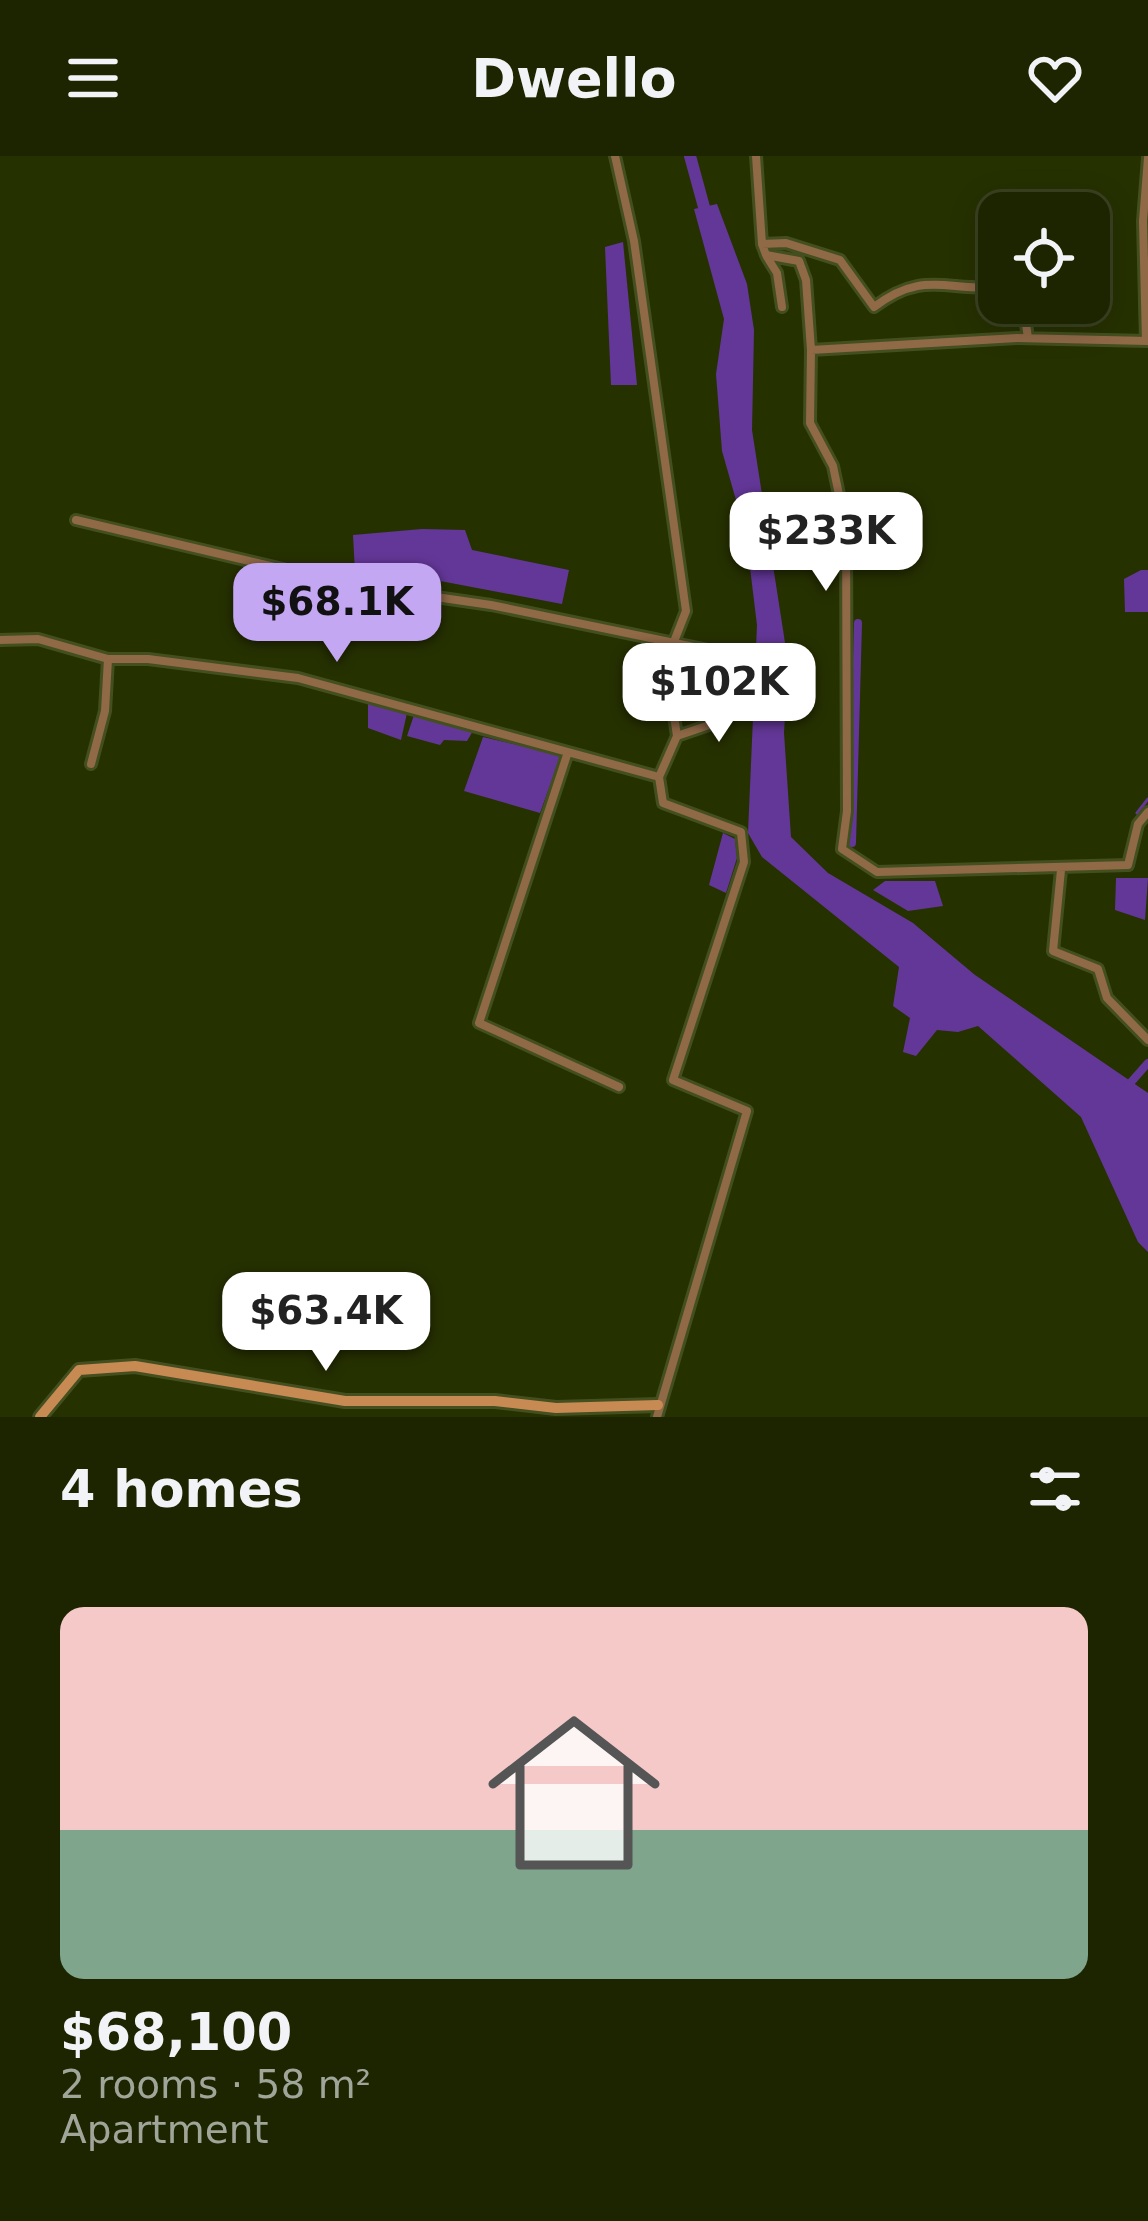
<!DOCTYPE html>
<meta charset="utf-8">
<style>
body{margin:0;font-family:"DejaVu Sans",sans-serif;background:#252d0a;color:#f1f3f6;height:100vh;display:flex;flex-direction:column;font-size:45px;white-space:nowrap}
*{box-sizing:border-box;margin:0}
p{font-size:39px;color:#a0a599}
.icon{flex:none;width:66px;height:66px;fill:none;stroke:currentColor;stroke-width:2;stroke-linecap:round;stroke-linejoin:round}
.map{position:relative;height:1261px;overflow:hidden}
.panel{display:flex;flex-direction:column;background:#1c2500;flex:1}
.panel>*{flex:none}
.buttons{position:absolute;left:978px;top:36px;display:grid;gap:24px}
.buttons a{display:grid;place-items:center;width:132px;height:132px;border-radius:24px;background:#1c2500;box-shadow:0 6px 30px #0003,0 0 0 3px #3a4222;font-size:60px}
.price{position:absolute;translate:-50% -102px;padding:0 27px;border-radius:24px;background:#fff;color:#222;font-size:39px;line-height:78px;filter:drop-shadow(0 3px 6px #0008)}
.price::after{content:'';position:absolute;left:50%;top:72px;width:36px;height:27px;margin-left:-18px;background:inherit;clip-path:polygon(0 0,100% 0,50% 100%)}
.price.active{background:#c3a7f2;color:#111}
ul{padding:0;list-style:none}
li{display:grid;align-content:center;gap:24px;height:636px;padding:0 60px}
li span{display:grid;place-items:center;height:372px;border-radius:24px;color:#555}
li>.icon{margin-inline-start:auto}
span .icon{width:216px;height:216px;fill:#fffc;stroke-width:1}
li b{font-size:51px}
h2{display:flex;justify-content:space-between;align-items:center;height:144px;padding:0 60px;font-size:51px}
header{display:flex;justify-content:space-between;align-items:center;height:156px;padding:0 60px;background:#1c2500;font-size:54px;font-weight:700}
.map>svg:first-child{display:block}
</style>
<header><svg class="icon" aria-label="menu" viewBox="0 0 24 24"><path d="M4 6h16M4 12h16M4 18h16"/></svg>Dwello<svg class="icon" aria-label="heart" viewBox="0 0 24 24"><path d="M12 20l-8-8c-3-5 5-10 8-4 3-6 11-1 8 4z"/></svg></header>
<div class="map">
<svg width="1148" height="1261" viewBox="0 0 1148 1261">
<rect width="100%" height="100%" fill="#263100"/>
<path fill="#633798" d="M717,48l30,80 7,46 -2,100 36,232 -4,71 7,104 37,36 85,50 62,52 173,118v159l-10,-10 -57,-125 -103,-91 -20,6 -21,-2 -21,26 -13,-4 7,-34 -17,-12 6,-39 -137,-110 -14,-24 9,-208 -11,-90 -24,-84 -6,-77 8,-55 -30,-110z
M1089,85l19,2 5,35 -24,5z
M623,86l14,143h-26l-6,-138z
M422,373l43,1 7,20 97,20 -7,34 -127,-24 -80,-8 -2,-37z
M1141,414h7v42h-23l-1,-33z
M368,546l39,11 -6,27 -33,-12z
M414,559l59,16 -6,10 -23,-1 -4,5 -33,-9z
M483,581l78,18 -21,58 -76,-22z
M723,677l12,6 2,19 -11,35 -17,-8z
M1116,722h32l-3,42 -30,-10z
M885,725h50l8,25 -35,5 -35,-21z"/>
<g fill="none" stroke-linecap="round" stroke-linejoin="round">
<path stroke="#633798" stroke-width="3" d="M1137,657l11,-14"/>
<path stroke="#633798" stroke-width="8" d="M852,687l6,-220
M1125,933l23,-26"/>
<path stroke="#633798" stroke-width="12" d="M690,0l17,62"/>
<defs>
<path id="street" d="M615,0l19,85 52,370 -20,51 11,74 -18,41 4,26 78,29 3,30 -71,218 74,31 -90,306
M756,0l6,88 4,11 33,6 7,19 5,70 206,-12 131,3
M762,88l24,-1 54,17 34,47c49,-37 71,-16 125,-20
M767,101l10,16 5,34
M1023,147l5,35
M1146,185l-3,-120 5,-63
M811,194l-1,73 23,43 13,62 1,283 -5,38 35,23 251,-7 10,-41 10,-12
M76,364l270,64 145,21 227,47
M0,484l38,-1 70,20h40l150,19 361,99
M677,580l35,-12 21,-19
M568,596l-89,271 140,64
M91,608l14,-53 3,-52
M1061,714l-8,81 45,18 9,29 41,42"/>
<path id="secondary" d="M40,1261l39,-47 56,-4 210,35h150l61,7 102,-3"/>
</defs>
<use href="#street" stroke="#444f20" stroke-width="14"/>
<use href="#secondary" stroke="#444f20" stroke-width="16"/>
<use href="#street" stroke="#906947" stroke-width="8"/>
<use href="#secondary" stroke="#c88a53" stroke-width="10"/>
</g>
</svg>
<div class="buttons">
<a><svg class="icon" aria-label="locate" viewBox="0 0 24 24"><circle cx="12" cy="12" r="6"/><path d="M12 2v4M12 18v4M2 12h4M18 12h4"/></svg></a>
</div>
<b class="price" style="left:826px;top:438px">$233K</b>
<b class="price active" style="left:337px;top:509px">$68.1K</b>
<b class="price" style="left:719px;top:589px">$102K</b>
<b class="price" style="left:326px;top:1218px">$63.4K</b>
</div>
<section class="panel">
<h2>4 homes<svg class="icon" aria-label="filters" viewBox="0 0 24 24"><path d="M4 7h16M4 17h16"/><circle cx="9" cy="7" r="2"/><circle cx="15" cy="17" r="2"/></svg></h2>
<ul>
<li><span style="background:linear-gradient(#f6c9c9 60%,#7fa58c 0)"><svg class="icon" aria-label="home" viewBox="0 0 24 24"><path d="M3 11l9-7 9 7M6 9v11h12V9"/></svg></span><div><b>$68,100</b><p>2 rooms · 58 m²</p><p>Apartment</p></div></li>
</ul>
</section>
